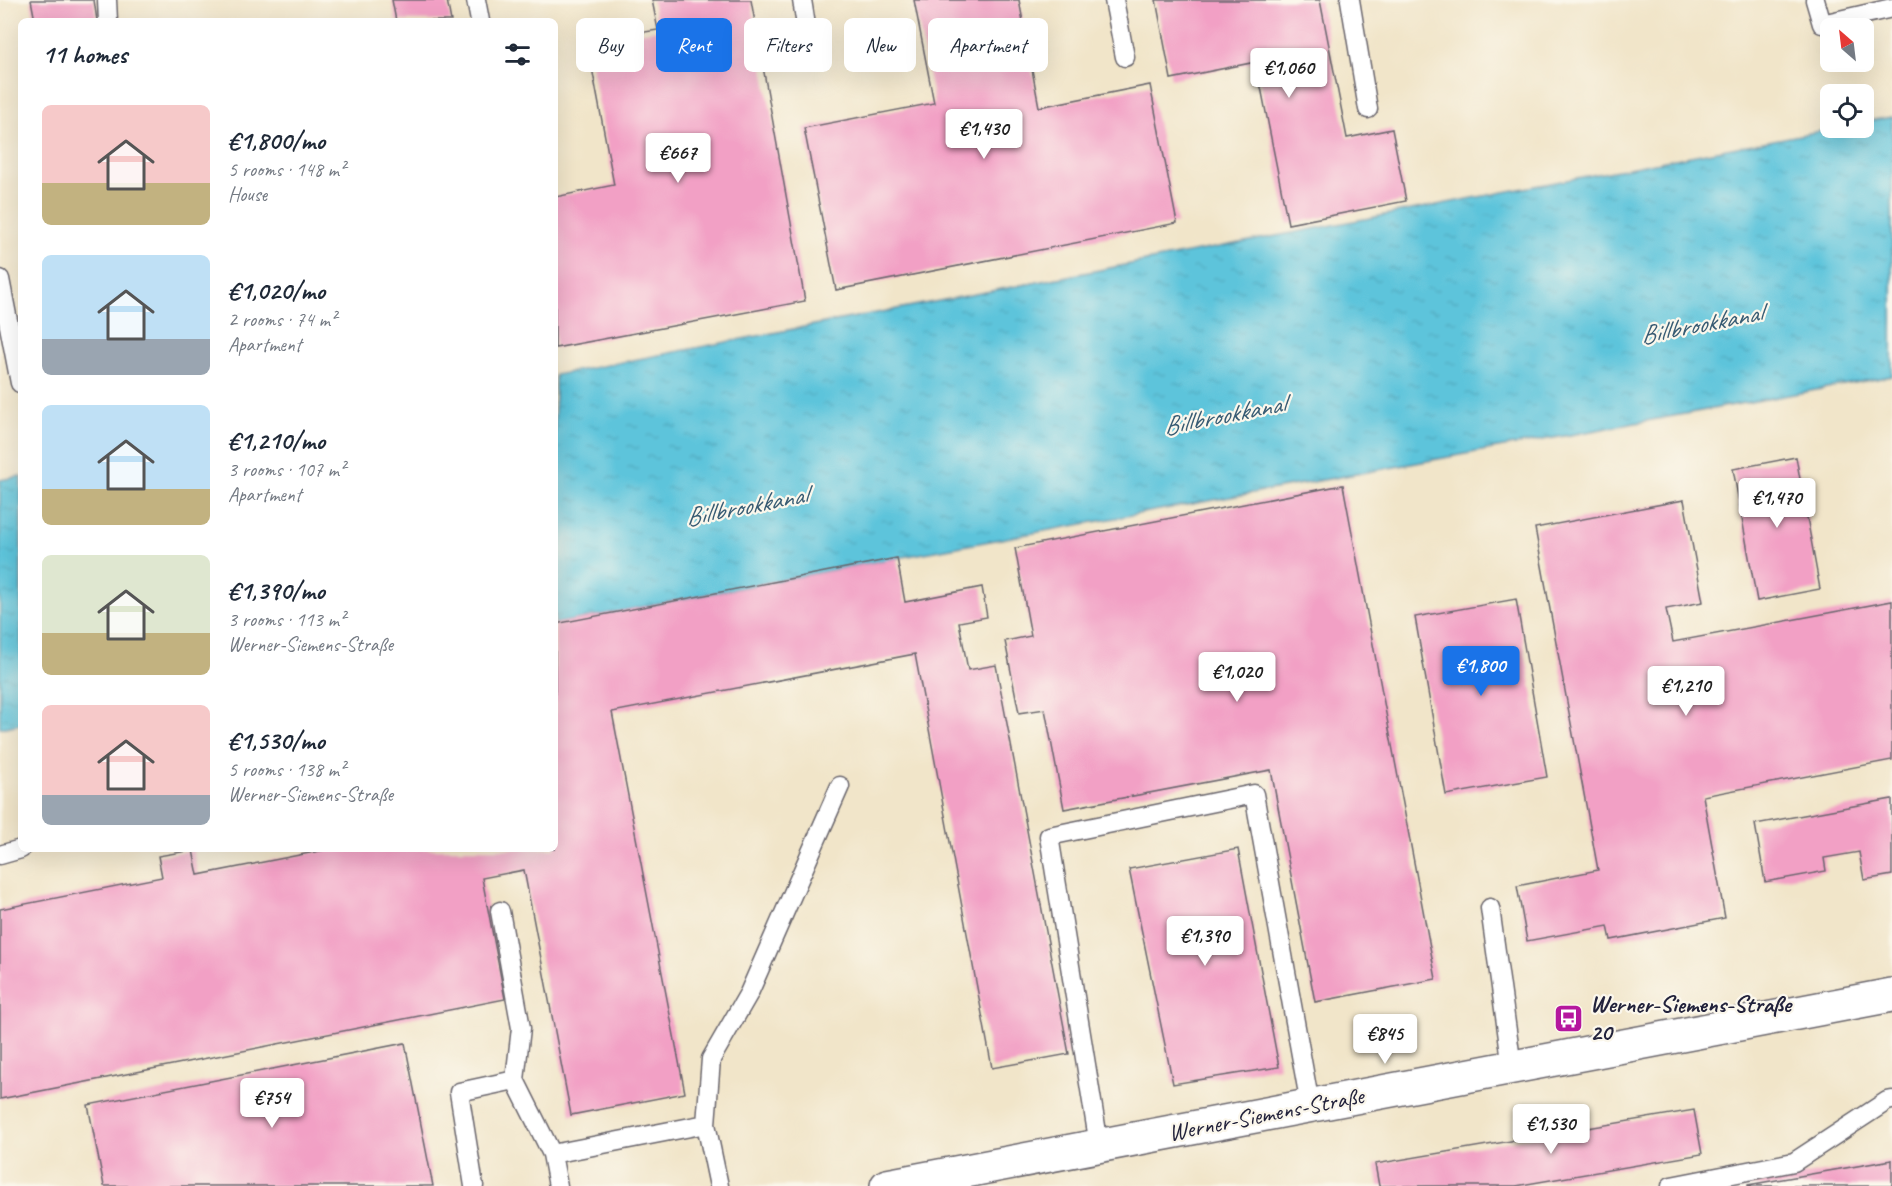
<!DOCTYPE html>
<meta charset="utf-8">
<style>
body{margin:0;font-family:Caveat,sans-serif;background:#f6f6f7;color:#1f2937;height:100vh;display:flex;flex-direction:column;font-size:22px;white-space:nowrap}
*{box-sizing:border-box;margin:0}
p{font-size:20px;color:#747a83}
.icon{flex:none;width:33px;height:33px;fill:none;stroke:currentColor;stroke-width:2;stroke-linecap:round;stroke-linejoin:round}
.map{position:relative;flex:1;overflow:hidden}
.details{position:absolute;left:18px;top:18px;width:540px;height:834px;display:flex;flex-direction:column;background:#fff;border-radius:9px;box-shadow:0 6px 24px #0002}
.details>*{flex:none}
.hud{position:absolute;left:576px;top:18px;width:570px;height:54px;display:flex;gap:12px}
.needle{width:39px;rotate:332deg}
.fabs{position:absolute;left:1820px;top:18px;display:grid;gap:12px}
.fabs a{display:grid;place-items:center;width:54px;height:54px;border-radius:9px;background:#fff;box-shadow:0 6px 24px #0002;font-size:30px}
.price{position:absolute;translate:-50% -51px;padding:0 14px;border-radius:6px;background:#fff;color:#222;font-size:20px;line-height:39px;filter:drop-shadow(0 2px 3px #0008)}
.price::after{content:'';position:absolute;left:50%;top:36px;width:18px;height:14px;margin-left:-9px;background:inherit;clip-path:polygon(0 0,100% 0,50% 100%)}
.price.selected{background:#1a73e8;color:#fff}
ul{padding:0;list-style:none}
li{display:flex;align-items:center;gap:18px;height:150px;padding:0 24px}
li span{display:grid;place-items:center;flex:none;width:168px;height:120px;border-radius:9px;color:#555}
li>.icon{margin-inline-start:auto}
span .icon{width:72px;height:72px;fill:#fffc;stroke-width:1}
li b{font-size:26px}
h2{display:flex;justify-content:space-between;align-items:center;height:72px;padding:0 24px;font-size:26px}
.tag{padding:0 21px;border-radius:9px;background:#fff;box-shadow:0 6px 24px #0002;font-size:21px;line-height:54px}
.tag.selected{background:#1a73e8;color:#fff}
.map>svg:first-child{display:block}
</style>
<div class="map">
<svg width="1892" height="1186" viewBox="0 0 1892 1186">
<defs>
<pattern id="water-ripples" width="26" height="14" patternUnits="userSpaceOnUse" patternTransform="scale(1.5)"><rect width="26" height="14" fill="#5dc4db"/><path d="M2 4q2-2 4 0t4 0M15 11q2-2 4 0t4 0" fill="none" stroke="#51a8bd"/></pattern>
</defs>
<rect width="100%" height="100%" fill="#fbf7ec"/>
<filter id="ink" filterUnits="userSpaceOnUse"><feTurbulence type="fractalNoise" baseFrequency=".0167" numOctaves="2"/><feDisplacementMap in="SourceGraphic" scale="12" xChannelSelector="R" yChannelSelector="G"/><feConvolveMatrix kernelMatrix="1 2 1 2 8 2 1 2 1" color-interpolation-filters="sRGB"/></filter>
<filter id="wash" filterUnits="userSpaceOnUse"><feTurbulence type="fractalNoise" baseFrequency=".008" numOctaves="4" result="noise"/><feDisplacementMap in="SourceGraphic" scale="24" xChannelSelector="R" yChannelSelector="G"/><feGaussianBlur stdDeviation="1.35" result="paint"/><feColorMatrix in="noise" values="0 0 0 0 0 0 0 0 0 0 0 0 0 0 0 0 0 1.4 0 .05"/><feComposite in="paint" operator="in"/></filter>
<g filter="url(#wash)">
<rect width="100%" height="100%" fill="#f1e5c9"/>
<path fill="url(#water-ripples)" stroke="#40738b" stroke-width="1.5" d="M1892,117v259l-995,182 -342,66v-249l1281,-247h27v-6z
M21,476v248l-21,4v-248z"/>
<g id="blocks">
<path fill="#f2a0c5" d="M31,0h63l3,21h-62z
M392,0h55l4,21h-55z
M652,0h99l54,301 -250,47v-151l59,-12 -27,-144 71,-11z
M914,0h105l20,107 111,-22 27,138 -341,67 -32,-162 130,-25z
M1156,0h164l27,138 45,-9 14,72 -118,23 -32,-162 -85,17z
M1796,457l24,132 -63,12 -24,-132z
M1343,485l93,494 -121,23 -44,-232 -207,39 -19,-100 -26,4 -14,-72 26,-5 -16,-88z
M1684,500l19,102 -37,7 7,33 219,-41v159l-189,36 22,122 -114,22 -3,-14 -81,15 -10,-55 81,-16 -63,-342z
M897,558l8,44 77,-15 5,30 -28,5 9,48 28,-5 73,389 -77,14 -77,-414 -303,58 73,381 -114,22 -47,-245 -42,8 23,121 -505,100v-190l162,-32 -4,-21 35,-6 5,25 132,-26h225v-225z
M1516,599l31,178 -101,18 -31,-178z
M1892,799v76l-28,5 -5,-28 -35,6 2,13 -61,11 -10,-58z
M1238,849l41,218 -106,17 -44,-215z
M405,1043l28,143h-329l-16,-81z
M1694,1110l8,44 -186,32h-137l-4,-22z
M1892,1160v26h-144v-1z"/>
</g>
</g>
<g filter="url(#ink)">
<use href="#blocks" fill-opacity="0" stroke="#6a666d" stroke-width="1.5"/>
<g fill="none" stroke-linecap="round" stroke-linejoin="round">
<defs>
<path id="service" d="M107,0l1,21
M476,0l4,21
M802,0l8,51
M1114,0l11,57
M1350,0l18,109
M1815,0l7,24 70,-16
M0,279l20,104
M0,855l21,-6
M1490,908l22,159
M500,911l21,117 -6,52
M706,1124l5,-65 38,-66 91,-207
M1099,1145l-50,-309 205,-42 56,311
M474,1186l-15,-94 56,-12 37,74
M558,1186l-6,-32 154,-30 13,62
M1671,1186l123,-24 93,-61 5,-1"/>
<path id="tertiary" d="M887,1186l1005,-191"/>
</defs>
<use href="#service" stroke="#6a666d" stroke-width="21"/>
<use href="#tertiary" stroke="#6a666d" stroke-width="36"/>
<use href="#service" stroke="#fff" stroke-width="18"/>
<use href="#tertiary" stroke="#fff" stroke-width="33"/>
</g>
</g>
<defs>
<symbol id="bus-square" viewBox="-11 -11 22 22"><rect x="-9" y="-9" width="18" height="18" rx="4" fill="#b5179e" stroke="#fbf7ec"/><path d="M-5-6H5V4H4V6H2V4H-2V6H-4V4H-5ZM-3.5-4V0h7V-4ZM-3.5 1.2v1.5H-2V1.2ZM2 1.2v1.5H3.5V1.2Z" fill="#fff"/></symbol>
</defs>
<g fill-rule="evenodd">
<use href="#bus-square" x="1552" y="1002" width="33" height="33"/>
</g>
<g text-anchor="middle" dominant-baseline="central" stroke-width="4.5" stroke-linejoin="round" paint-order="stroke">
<g font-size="24" font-weight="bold" fill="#22223b" stroke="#fbf7ec" text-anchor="start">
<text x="1590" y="1004">Werner-Siemens-Straße<tspan x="1590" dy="28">20</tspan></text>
</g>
<g font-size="24" fill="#22223b" stroke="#fbf7ec">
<text transform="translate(1266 1114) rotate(-11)">Werner-Siemens-Straße</text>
</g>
<g font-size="26" font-style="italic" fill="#375b73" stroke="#fbf7ec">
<text transform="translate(1701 324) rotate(-11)">Billbrookkanal</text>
<text transform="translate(1224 415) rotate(-11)">Billbrookkanal</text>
<text transform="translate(746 506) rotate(-11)">Billbrookkanal</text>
</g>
</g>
</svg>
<div class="fabs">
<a><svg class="needle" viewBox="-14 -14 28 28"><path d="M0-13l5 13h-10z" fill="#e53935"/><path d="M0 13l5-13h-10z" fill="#747a83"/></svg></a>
<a><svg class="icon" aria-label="locate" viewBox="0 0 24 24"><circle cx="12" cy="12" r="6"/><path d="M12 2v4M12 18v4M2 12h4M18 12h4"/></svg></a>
</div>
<b class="price" style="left:1289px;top:99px">€1,060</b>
<b class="price" style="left:984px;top:160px">€1,430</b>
<b class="price" style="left:678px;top:184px">€667</b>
<b class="price" style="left:1777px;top:529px">€1,470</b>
<b class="price selected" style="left:1481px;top:697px">€1,800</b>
<b class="price" style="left:1237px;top:703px">€1,020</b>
<b class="price" style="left:1686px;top:717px">€1,210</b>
<b class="price" style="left:1205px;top:967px">€1,390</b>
<b class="price" style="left:1385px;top:1065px">€845</b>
<b class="price" style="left:272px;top:1129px">€754</b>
<b class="price" style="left:1551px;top:1155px">€1,530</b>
<div class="hud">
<a class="tag">Buy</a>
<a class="tag selected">Rent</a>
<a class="tag">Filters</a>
<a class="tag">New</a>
<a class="tag">Apartment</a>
</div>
<section class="details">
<h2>11 homes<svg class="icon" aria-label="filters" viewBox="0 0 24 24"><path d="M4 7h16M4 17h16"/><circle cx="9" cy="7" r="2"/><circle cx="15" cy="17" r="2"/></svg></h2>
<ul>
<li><span style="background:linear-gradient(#f6c9c9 65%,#c2b280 0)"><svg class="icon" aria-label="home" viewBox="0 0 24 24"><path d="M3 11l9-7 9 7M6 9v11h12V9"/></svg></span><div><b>€1,800/mo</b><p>5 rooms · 148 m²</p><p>House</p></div></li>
<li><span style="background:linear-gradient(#bfe0f5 70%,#9aa5b1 0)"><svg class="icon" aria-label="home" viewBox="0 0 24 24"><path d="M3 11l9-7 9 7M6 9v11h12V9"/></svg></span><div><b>€1,020/mo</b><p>2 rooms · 74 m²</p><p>Apartment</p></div></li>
<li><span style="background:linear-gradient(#bfe0f5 70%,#c2b280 0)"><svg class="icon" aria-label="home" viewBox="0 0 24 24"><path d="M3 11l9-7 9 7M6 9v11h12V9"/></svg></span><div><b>€1,210/mo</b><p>3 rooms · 107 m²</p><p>Apartment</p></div></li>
<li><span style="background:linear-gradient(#dfe7d0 65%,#c2b280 0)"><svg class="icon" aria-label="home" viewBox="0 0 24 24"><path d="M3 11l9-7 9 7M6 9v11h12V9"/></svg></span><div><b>€1,390/mo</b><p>3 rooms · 113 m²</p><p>Werner-Siemens-Straße</p></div></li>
<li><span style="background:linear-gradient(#f6c9c9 75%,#9aa5b1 0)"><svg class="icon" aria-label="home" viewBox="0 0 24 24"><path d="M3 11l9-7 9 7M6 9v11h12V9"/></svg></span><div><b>€1,530/mo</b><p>5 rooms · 138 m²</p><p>Werner-Siemens-Straße</p></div></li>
</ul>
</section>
</div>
